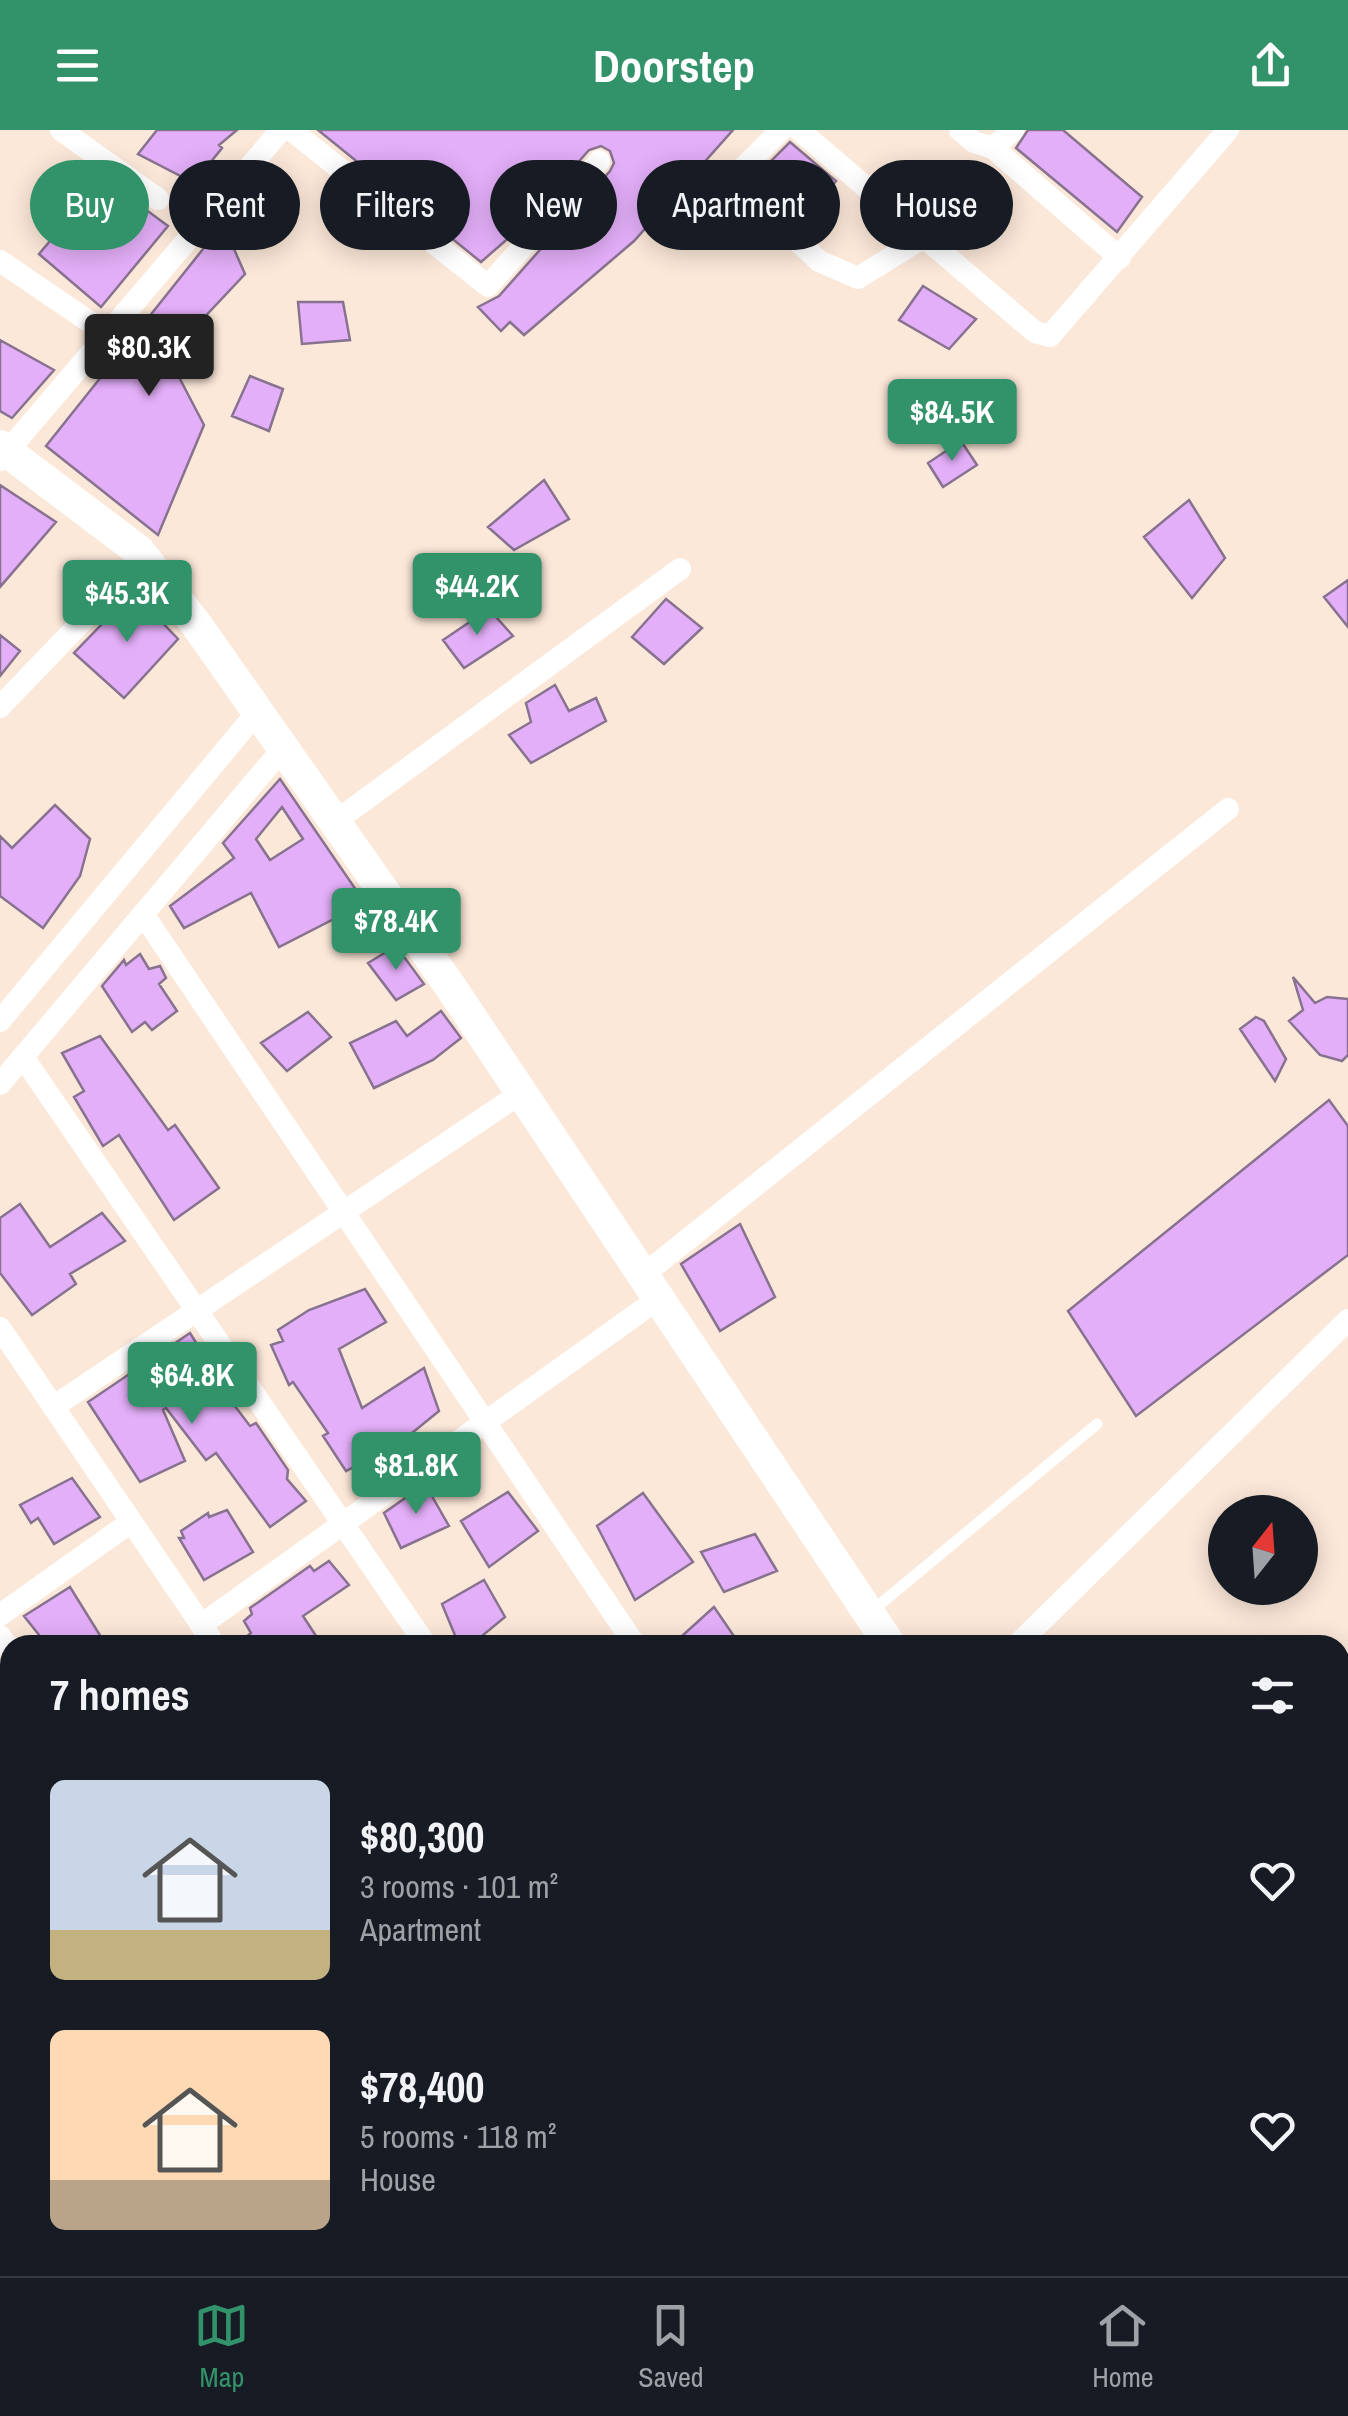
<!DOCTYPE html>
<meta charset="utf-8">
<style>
body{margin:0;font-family:"Archivo Narrow",sans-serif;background:#20242c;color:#f1f3f6;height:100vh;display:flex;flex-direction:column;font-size:38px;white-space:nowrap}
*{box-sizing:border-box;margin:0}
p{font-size:32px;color:#9ea1a6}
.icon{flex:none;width:55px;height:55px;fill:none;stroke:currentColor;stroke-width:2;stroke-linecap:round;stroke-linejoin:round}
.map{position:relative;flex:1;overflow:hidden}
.panel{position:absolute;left:0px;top:1505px;width:1350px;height:642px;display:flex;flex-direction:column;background:#171b24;border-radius:30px 30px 0 0;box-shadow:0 5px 25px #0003}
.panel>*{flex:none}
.hud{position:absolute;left:30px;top:30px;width:1290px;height:90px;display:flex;gap:20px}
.needle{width:65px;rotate:17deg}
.fabs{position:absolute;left:1208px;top:1365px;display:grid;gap:20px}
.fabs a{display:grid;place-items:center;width:110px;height:110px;border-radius:50%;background:#171b24;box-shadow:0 5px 25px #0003;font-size:50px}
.price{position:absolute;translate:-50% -85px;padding:0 22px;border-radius:10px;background:#32926a;color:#fff;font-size:32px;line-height:65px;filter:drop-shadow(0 2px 5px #0008)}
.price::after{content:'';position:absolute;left:50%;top:60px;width:30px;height:22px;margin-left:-15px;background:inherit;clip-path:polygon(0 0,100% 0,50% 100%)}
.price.active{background:#222;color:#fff}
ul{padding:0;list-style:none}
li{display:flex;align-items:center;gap:30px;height:250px;padding:0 50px}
li span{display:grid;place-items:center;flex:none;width:280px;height:200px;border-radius:15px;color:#555}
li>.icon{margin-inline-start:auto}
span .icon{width:120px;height:120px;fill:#fffc;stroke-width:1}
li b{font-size:42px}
h2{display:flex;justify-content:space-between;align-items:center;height:120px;padding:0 50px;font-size:42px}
.pill{padding:0 35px;border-radius:45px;background:#171b24;box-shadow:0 5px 25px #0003;font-size:35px;line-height:90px}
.pill.active{background:#32926a;color:#fff}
header{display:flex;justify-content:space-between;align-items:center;height:130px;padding:0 50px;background:#32926a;color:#fff;font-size:45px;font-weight:700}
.menu{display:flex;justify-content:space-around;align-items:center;height:140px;border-top:2px solid #363941;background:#171b24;font-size:28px;color:#9ea1a6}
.menu a{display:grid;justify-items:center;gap:5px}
.menu .active{color:#32926a}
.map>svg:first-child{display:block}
</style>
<header><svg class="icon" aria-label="menu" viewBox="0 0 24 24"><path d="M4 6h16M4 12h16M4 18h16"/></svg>Doorstep<svg class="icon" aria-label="share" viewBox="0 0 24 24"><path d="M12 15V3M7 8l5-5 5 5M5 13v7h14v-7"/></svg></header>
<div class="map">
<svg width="1348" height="2146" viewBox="0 0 1348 2146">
<rect width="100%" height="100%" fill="#fce8d9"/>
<path fill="#e4aff9" stroke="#87728f" stroke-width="2.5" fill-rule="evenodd" d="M157,0h80l-18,15 3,3 -28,35 -56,-29z
M318,0h415l-99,111 -110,94 -14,-13 -9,9 -23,-24 21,-11 111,-125 4,-8 -4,-12 -9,-5 -12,4 -69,78 -39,34z
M1028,0h35l79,67 -25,35 -101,-84z
M790,12l46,39 -33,35 -47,-40z
M103,48l65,48 -67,81 -62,-53z
M223,94l22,50 -77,82 36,69 -46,110 -112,-89z
M923,156l53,33 -27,30 -50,-29z
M298,172h45l7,38 -48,4z
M0,210l54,30 -42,48 -12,-7z
M250,246l33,13 -14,42 -37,-15z
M961,311l16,24 -34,22 -15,-24z
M544,350l25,39 -55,31 -26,-23z
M0,355l56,37 -56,65z
M1189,370l36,58 -33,40 -48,-61z
M1348,450v47l-24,-30z
M133,462l45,47 -54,59 -50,-45z
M666,469l36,29 -38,36 -32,-27z
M489,479l24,27 -49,32 -21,-28z
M0,505l20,16 -20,25z
M555,555l14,26 27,-13 10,23 -75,42 -22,-28 22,-13 -5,-19z
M280,649l85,124 -86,44 -28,-54 -67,35 -14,-22 64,-48 -11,-15zM282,677l21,32 -33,21 -14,-21z
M55,675l35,34 -10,37 -37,52 -43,-32v-60l12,12z
M396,816l28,38 -28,16 -28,-37z
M140,824l9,15 11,-3 6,12 -7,6 18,27 -25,19 -7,-8 -13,10 -30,-46 22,-26 2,5z
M1293,847l22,26 12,-6 21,2v56l-6,6 -22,-6 -31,-34 14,-11z
M441,881l20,27 -28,22 -59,28 -24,-45 46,-22 11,15z
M308,882l23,25 -44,34 -26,-28z
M1256,887l8,4 22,38 -11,22 -35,-52z
M100,906l68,94 7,-5 44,63 -45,32 -55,-85 -16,11 -29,-49 10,-6 -22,-38z
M1329,970l19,26v129l-212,161 -68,-105z
M20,1074l30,43 52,-34 23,28 -55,33 6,10 -44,31 -32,-42v-55z
M740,1094l35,73 -55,34 -39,-67z
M365,1159l21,33 -47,27 23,59 62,-40 15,43 -38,31 -55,29 -23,-35 5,-3 -35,-51 -4,3 -18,-40 12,-4 -5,-11 31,-20z
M190,1203l20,32 -4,3 44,58 6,-3 32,47 -1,9 19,22 -36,26 -54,-74 -10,7 -40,-52 -3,2 22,51 -45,21 -52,-80z
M72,1348l28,39 -46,27 -16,-26 -7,5 -11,-18z
M425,1354l24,42 -48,22 -17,-35z
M508,1362l30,39 -49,36 -28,-46z
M643,1363l50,69 -58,38 -38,-74z
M227,1380l26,42 -49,28 -25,-42h5l-3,-7 27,-18 1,4z
M755,1404l22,37 -53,21 -23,-40z
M329,1431l20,24 -46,31 19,29h-86l15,-12 -7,-12 8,-7 -2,-6 60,-42 4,5z
M484,1450l21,37 -34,28h-12l-17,-41z
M70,1457l36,58h-59l-23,-29z
M714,1477l26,38h-68z"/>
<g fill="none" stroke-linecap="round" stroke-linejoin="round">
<path stroke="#fff" stroke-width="11" d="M872,1481l225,-187"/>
<path stroke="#fff" stroke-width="22" d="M61,0l97,69
M291,0l197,156 111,-125
M781,0l-39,39 -4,16 81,76 39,17 66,-41
M799,0l236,202 15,4 178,-206
M960,0l14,12 19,6 20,-18
M993,18l127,110
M0,131l106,72
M0,330l281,-330
M0,577l144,-150
M336,691l344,-252
M143,784l492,731
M0,891l259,-311
M23,927l403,588
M0,954l285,-338
M643,1145l585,-466
M0,1198l215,317
M53,1277l468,-314
M0,1485l131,-93
M201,1495l457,-326
M0,1506l10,14
M1017,1515l331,-325
M0,1871l10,12
M0,2022l10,19
M59,2138l5,8
M213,2138l4,8
M324,2146l24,-8"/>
<path stroke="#fff" stroke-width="32" d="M0,316l139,105 57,73 254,362 440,659
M1259,2138l3,8"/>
</g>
</svg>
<div class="fabs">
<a><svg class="needle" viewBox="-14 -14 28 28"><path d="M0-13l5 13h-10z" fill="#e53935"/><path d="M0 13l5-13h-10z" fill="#9ea1a6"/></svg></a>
</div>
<b class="price active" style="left:149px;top:269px">$80.3K</b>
<b class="price" style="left:952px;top:334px">$84.5K</b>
<b class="price" style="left:477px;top:508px">$44.2K</b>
<b class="price" style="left:127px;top:515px">$45.3K</b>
<b class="price" style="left:396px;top:843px">$78.4K</b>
<b class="price" style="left:192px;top:1297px">$64.8K</b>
<b class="price" style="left:416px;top:1387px">$81.8K</b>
<div class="hud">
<a class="pill active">Buy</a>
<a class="pill">Rent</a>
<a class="pill">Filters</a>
<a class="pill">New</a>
<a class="pill">Apartment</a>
<a class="pill">House</a>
</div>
<section class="panel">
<h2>7 homes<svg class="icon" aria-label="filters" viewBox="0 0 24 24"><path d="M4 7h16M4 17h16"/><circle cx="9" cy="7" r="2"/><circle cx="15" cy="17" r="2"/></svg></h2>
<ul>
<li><span style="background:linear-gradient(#c9d6e8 75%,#c2b280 0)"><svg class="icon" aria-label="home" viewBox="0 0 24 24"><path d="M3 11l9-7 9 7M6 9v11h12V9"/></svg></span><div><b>$80,300</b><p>3 rooms · 101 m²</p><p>Apartment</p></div><svg class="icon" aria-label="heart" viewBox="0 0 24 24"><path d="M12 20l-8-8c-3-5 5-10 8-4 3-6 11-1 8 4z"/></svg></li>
<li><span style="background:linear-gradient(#ffd9b3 75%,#b9a48a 0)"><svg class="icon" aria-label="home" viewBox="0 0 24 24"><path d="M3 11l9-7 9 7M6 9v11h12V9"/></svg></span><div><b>$78,400</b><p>5 rooms · 118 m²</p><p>House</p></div><svg class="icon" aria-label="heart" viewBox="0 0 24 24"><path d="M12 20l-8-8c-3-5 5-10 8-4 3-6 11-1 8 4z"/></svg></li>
</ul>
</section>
</div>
<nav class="menu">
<a class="active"><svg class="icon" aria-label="map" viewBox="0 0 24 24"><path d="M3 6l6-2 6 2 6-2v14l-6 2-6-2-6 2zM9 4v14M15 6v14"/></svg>Map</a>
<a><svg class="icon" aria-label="saved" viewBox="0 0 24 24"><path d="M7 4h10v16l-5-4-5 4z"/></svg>Saved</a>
<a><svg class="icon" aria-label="home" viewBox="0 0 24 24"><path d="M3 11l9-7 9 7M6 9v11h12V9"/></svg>Home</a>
</nav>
